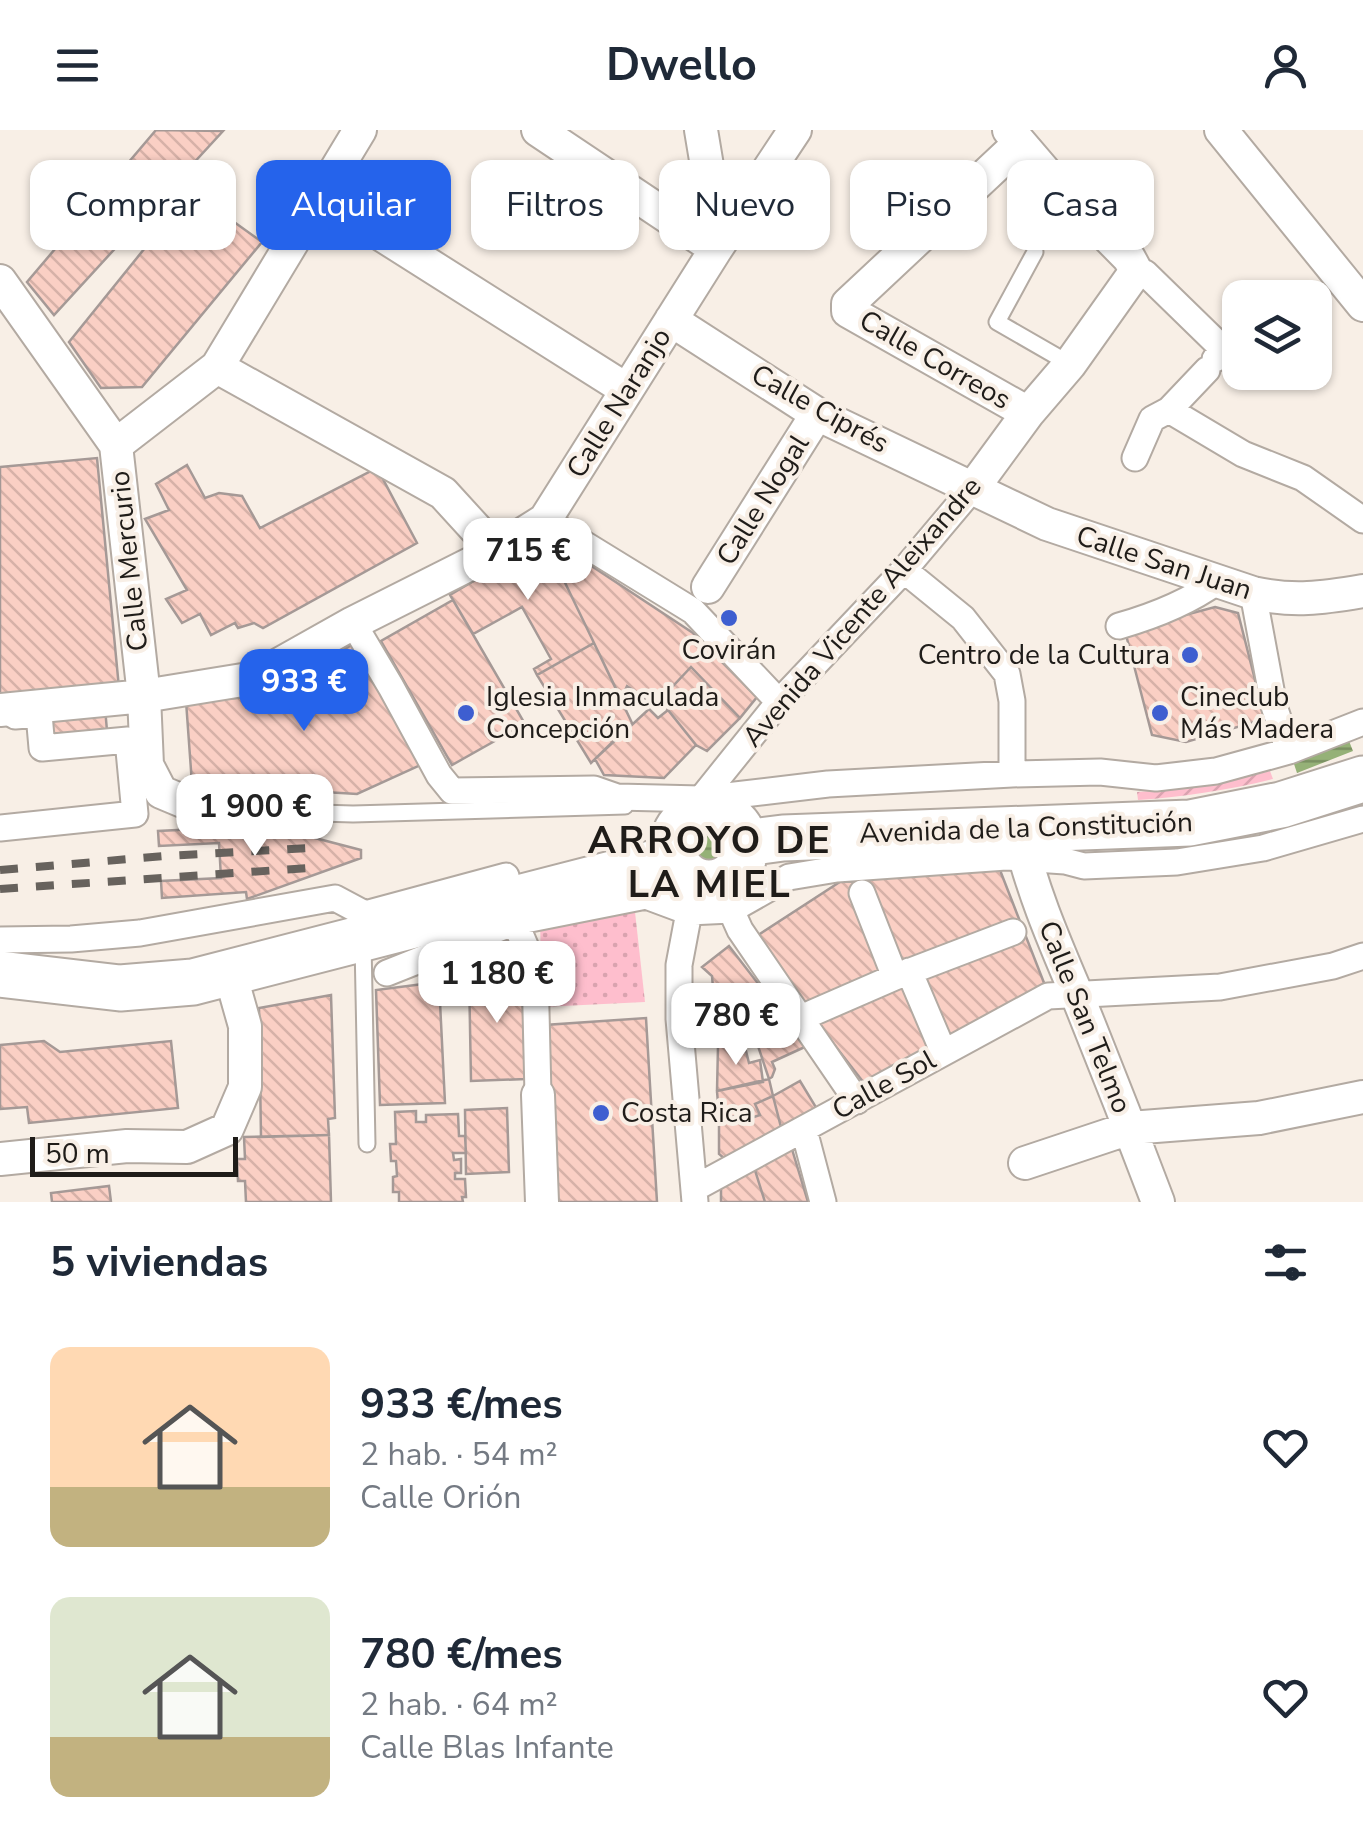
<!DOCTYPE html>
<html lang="es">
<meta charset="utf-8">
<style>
body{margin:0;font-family:"Nunito Sans",sans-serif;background:#f2f2f3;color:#1f2937;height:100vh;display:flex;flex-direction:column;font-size:38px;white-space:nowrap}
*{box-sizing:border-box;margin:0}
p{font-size:32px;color:#747a83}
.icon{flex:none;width:55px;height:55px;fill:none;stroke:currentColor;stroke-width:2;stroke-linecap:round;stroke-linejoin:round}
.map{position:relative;height:1072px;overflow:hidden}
.drawer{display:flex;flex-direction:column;background:#fff;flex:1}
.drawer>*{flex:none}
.guide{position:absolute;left:30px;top:30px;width:1305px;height:90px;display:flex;gap:20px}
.buttons{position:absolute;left:1222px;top:150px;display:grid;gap:20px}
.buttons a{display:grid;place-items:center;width:110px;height:110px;border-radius:20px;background:#fff;box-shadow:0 2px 8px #0004;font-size:50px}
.scale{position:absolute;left:30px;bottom:25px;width:208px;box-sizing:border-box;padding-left:10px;border:5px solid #1f1c19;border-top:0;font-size:28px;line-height:35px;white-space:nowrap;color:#1f1c19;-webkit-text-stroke:8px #f8efe6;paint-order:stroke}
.price{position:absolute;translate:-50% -85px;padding:0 22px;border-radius:20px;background:#fff;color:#222;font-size:32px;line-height:65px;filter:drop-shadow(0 2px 5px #0008)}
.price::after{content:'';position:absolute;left:50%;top:60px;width:30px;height:22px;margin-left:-15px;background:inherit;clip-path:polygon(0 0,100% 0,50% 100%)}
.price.current{background:#2563eb;color:#fff}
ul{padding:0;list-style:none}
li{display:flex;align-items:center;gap:30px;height:250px;padding:0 50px}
li span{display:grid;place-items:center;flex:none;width:280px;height:200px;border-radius:20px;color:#555}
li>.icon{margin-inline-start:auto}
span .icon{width:120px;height:120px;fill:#fffc;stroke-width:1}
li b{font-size:42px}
h2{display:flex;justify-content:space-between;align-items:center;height:120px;padding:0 50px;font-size:42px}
.pill{padding:0 35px;border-radius:20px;background:#fff;box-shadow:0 2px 8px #0004;font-size:35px;line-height:90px}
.pill.current{background:#2563eb;color:#fff}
header{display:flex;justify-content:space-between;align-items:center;height:130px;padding:0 50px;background:#fff;font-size:45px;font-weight:700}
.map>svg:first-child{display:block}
</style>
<header><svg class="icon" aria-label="menu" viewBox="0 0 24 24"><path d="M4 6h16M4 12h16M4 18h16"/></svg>Dwello<svg class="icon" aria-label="person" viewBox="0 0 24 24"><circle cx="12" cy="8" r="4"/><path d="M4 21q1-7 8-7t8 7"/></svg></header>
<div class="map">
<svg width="1363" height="1072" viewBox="0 0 1363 1072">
<defs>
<pattern id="grass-dots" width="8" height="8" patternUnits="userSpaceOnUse" patternTransform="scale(2.5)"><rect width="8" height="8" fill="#febecd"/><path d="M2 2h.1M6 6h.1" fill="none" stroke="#d9a3af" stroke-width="1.8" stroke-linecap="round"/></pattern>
<pattern id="garden-furrows" width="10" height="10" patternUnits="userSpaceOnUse" patternTransform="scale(2.5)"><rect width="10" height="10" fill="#febecd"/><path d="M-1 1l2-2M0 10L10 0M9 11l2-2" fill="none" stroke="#d9a3af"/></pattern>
<pattern id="water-rules" width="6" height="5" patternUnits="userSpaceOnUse" patternTransform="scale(2.5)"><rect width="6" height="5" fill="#95b177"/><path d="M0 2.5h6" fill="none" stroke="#798f61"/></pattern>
<pattern id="building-back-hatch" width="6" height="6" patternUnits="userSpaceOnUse" patternTransform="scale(2.5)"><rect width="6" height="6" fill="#facfc4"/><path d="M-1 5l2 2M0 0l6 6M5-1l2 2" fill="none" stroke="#d6b1a8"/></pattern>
</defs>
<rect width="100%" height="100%" fill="#f8efe6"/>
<path fill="url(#grass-dots)" d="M635,782l10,90 -103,5 -2,-87z"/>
<path fill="url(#garden-furrows)" d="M1270,641l3,8c-45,11 -89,18 -135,21l-1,-8c46,-3 89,-9 133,-21z"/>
<path fill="url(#water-rules)" d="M1349,611l4,10 -56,22 -3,-9z
M686 722a18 18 0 1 1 36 0a18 18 0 1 1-36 0Z"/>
<path fill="url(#building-back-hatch)" stroke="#a59996" stroke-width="2.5" d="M156,0l67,1 -169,184 -27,-33z
M191,61l71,51 -120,145 -41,1 -32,-46z
M97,328l22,230 -119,8v-229z
M187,335l18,33 14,-5 23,3 18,32 117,-60 40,75 -154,85 -9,-5 -16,5 -3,-5 -24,12 -11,-21 -18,9 -16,-24 21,-9 -42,-71 24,-9 -13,-26z
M544,409l50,104 -57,32 -3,-6 17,-10 -29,-52 -49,27 -23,-39z
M544,409l8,1 141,93 64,64 -17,21 -49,-51 -36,38 -28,-19 -6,13z
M453,470l72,124 -73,41 -71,-124z
M1215,477l23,6 27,106 -79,23 -34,-7 -27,-104z
M355,513l70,120 -68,31 -165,-10 -6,-83 81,-5z
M594,513l38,80 -41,40 -54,-88z
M691,537l49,51 -33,33 -11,-6 -36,-45z
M105,578l3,34 -66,6 -3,-34z
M649,579l9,9 10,-8 28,35 -32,33 -60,-3 -9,-16z
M242,689l119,31v8l-114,41 -1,-7 -84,6 -1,-17 60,-3 -2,-35 -60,3 -1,-15 60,-3v-4h25z
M998,735l48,123 -182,95 -112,-144 97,-63z
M729,816l48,62 -59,38 -6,-70 -10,-9z
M497,842h25l3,107 -54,2 -2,-108z
M439,852l6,121 -65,2 -4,-115z
M331,865l4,123 -7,1 1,16 -68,2 -2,-129z
M777,878l13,19 -33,16 -9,-17z
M646,888l11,184h-102l-10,-177z
M790,897l17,19 -35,16 3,7 -3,8 -3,2 -12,-36z
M732,907l2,18 12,-4 3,12 11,-3 3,22 -46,9 1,-45z
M44,911l16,11 111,-11 7,67 -149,15 -2,-16 -27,2v-64z
M769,949l4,17 -18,8 5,11 -6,2 -35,-1 -2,-25z
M800,951l17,28 -35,22 -9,-35z
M773,966l9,35 -51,33 -12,-10v-38l35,1 6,-2 -5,-11z
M507,978l2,64 -43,2 -1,-64z
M416,981v11h10v-7l32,-1 1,22h6l1,17h-13l1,7 7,-1v14h-6v6h10l1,18h-4l1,5h-64v-10h-6v-15l4,-1 -1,-15h-5l-1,-17h6l-1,-32z
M329,1005l2,67h-85l-1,-21h-7l-1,-22h8l-1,-22z
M791,1016l17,56h-43l-11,-35z
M754,1037l11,35h-44v-17z
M109,1056l2,16h-59l-1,-9z"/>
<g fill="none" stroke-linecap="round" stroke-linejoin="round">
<defs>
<path id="service" d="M1035,122l-38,70 73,42
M218,680l135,4 272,-8
M363,813l4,201"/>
<path id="pedestrian" d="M1136,141l9,2 78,76 -8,10
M1169,280l74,44 60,24 60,42
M1135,328l17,-39 17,-9 38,-40
M545,390l148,91 86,91
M904,440l59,48 44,56 5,27v73
M1253,463l21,113 15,45
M353,493l38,64 48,88 13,16 142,-2 23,8 84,2 127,-15 184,-10 88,-2 56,6 60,-7 73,-20 74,-29
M1119,496c35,-10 70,-24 99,-45
M703,676l-2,-7 78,-97 125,-132 69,-82
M0,698l135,-14 -7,-74 -86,8 -3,-34 -24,2
M862,763l33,84
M731,780l9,20 117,171
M689,782l-10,53v54l16,183
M515,792l20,47 3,126
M0,810l71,-1 69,-6 195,-35 30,16 141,-38
M909,841l31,73
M387,843l128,-51 131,-26 43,16 42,-2 58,-33 48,-8 169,-12 59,4 19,5 93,-4 86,-14 100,-29
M810,884l85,-37 118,-45
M804,1000l19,72
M695,1058l353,-192 172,-9 113,-21 30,-10"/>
<path id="minor" d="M538,0l178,119
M701,0l13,78 10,29
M1221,0l142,175
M1019,14l-171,160v7l180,102
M322,67l305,193
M0,151l116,164 28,251 3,69 14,27 31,13 26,5
M671,190l146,94 230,110 206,69c40,9 69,5 110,-2
M217,237l143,-237
M116,315l101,-78 226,126 53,58
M973,358l55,-75 42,-49 66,-93 -7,-13 -79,-80 -41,-48
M708,457l109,-173
M0,580l144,-14 111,-18 98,-55 143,-72 49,-31 171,-271 79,-119
M1018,700c13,58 36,111 59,165 28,69 55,138 81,207
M538,965l4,107
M0,1029l127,-13 60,1 40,-18 18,-42v-61l-15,-53
M1025,1033l105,-35 129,-10 104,-21"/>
<path id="secondary" d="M673 717a36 36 0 1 1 72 0a36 36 0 1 1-72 0Z
M745,713l38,-5 407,-15 91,-18 82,-26
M0,844l120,14 73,-6 481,-124"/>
</defs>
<use href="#service" stroke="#b3aaa2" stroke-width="19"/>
<use href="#pedestrian" stroke="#b3aaa2" stroke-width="29"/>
<use href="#minor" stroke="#b3aaa2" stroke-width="36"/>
<use href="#secondary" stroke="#b3aaa2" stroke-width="49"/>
<use href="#service" stroke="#fff" stroke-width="15"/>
<use href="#pedestrian" stroke="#fff" stroke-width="25"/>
<use href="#minor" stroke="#fff" stroke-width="32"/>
<use href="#secondary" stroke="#fff" stroke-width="45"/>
<path stroke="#67625d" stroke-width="8" stroke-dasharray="18 18" stroke-linecap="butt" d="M0,740l165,-14 144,-8
M0,759l308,-21"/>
</g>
<g fill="#3e5ed0" stroke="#f8efe6" stroke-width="4">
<circle cx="729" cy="488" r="10"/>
<circle cx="1190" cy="525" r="10"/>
<circle cx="466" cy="583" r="10"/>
<circle cx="1160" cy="583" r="10"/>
<circle cx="601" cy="983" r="10"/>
</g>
<g text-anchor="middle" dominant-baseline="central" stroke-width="8" stroke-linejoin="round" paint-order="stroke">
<g font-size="28" fill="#1f1c19" stroke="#f8efe6">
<text transform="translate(935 230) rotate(30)">Calle Correos</text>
<text transform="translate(619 273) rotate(-58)">Calle Naranjo</text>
<text transform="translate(820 279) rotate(29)">Calle Ciprés</text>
<text transform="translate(763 370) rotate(-58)">Calle Nogal</text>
<text transform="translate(129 431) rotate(-96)">Calle Mercurio</text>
<text transform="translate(1164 433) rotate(18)">Calle San Juan</text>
<text transform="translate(862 482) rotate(-49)">Avenida Vicente Aleixandre</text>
<text transform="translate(1026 698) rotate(-2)">Avenida de la Constitución</text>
<text transform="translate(1085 887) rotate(68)">Calle San Telmo</text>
<text transform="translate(884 955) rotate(-29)">Calle Sol</text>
</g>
<g font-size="28" fill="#1f1c19" stroke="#f8efe6" text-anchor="start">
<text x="729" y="520" text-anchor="middle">Covirán</text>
<text x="1170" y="525" text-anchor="end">Centro de la Cultura</text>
<text x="486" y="567">Iglesia Inmaculada<tspan x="486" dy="32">Concepción</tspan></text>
<text x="1180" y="567">Cineclub<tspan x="1180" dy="32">Más Madera</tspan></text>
<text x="621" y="983">Costa Rica</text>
</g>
<g font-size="38" font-weight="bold" letter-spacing="2.5" fill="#1f1c19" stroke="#f8efe6">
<text x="710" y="710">ARROYO DE<tspan x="710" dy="44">LA MIEL</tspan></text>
</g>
</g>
</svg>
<div class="buttons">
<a><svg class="icon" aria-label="layers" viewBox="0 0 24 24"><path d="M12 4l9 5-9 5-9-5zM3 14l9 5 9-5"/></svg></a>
</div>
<div class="scale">50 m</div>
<b class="price" style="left:528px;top:473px">715 €</b>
<b class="price current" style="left:304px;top:604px">933 €</b>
<b class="price" style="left:255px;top:729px">1 900 €</b>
<b class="price" style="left:497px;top:896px">1 180 €</b>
<b class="price" style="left:736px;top:938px">780 €</b>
<div class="guide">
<a class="pill">Comprar</a>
<a class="pill current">Alquilar</a>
<a class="pill">Filtros</a>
<a class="pill">Nuevo</a>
<a class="pill">Piso</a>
<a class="pill">Casa</a>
</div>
</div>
<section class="drawer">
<h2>5 viviendas<svg class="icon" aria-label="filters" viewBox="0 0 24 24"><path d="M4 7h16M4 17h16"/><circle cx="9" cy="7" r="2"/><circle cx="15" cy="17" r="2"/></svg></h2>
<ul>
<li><span style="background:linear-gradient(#ffd9b3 70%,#c2b280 0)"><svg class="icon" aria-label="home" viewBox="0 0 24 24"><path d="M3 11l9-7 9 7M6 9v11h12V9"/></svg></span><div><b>933 €/mes</b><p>2 hab. · 54 m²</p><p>Calle Orión</p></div><svg class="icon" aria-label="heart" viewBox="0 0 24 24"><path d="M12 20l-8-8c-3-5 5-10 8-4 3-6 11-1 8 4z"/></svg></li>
<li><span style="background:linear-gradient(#dfe7d0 70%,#c2b280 0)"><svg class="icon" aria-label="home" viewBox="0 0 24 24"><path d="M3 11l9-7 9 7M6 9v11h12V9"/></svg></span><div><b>780 €/mes</b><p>2 hab. · 64 m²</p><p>Calle Blas Infante</p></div><svg class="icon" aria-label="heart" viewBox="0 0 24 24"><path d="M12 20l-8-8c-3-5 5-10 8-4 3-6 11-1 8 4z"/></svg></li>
</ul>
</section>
